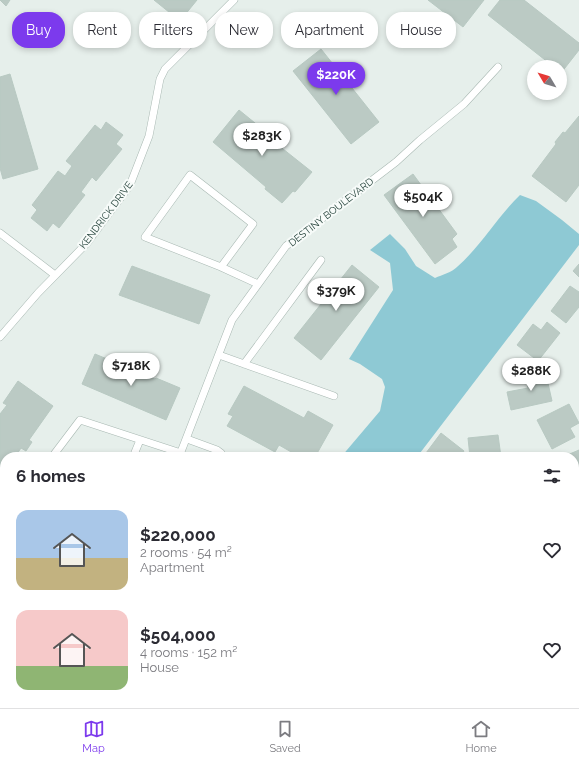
<!DOCTYPE html>
<meta charset="utf-8">
<style>
body{margin:0;font-family:Raleway,sans-serif;background:#f2f2f3;color:#2b2b33;height:100vh;display:flex;flex-direction:column;font-size:15px;white-space:nowrap}
*{box-sizing:border-box;margin:0}
p{font-size:13px;color:#7c7c81}
.icon{flex:none;width:22px;height:22px;fill:none;stroke:currentColor;stroke-width:2;stroke-linecap:round;stroke-linejoin:round}
.map{position:relative;flex:1;overflow:hidden}
.details{position:absolute;left:0px;top:452px;width:579px;height:256px;display:flex;flex-direction:column;background:#fff;border-radius:16px 16px 0 0;box-shadow:0 2px 6px #0003}
.details>*{flex:none}
.hud{position:absolute;left:12px;top:12px;width:555px;height:36px;display:flex;gap:8px}
.needle{width:26px;rotate:308deg}
.tools{position:absolute;left:527px;top:60px;display:grid;gap:8px}
.tools a{display:grid;place-items:center;width:40px;height:40px;border-radius:50%;background:#fff;box-shadow:0 2px 6px #0003;font-size:20px}
.price{position:absolute;translate:-50% -34px;padding:0 9px;border-radius:14px;background:#fff;color:#222;font-size:13px;line-height:26px;filter:drop-shadow(0 1px 2px #0008)}
.price::after{content:'';position:absolute;left:50%;top:24px;width:12px;height:9px;margin-left:-6px;background:inherit;clip-path:polygon(0 0,100% 0,50% 100%)}
.price.on{background:#7c3aed;color:#fff}
ul{padding:0;list-style:none}
li{display:flex;align-items:center;gap:12px;height:100px;padding:0 16px}
li span{display:grid;place-items:center;flex:none;width:112px;height:80px;border-radius:12px;color:#555}
li>.icon{margin-inline-start:auto}
span .icon{width:48px;height:48px;fill:#fffc;stroke-width:1}
li b{font-size:17px}
h2{display:flex;justify-content:space-between;align-items:center;height:48px;padding:0 16px;font-size:17px}
.tag{padding:0 14px;border-radius:16px;background:#fff;box-shadow:0 2px 6px #0003;font-size:14px;line-height:36px}
.tag.on{background:#7c3aed;color:#fff}
.dock{display:flex;justify-content:space-around;align-items:center;height:56px;border-top:1px solid #e1e1e2;background:#fff;font-size:11px;color:#7c7c81}
.dock a{display:grid;justify-items:center;gap:2px}
.dock .on{color:#7c3aed}
.map>svg:first-child{display:block}
</style>
<div class="map">
<svg width="579" height="708" viewBox="0 0 579 708">
<rect width="100%" height="100%" fill="#e6efeb"/>
<path fill="#8ec9d4" d="M520,195l16,6 26,19 17,14v11l-162,212h-76l39,-46 5,-24 -3,-8 -22,-15 -11,-5 44,-69 -3,-27 -20,-13 20,-16 15,15 11,17 19,12c7,-3 17,-6 22,-11 24,-21 40,-50 63,-72z"/>
<path fill="#bbcac4" stroke="#b8c9c2" d="M0,0h10l-4,6z
M154,0h43l-17,21z
M428,0h56l-21,27z
M500,0h24l55,43v7l-18,23 -1,-1v-5h-6l-66,-52z
M321,49l58,73 -28,22 -58,-73z
M10,74l28,95 -35,10 -3,-11v-91z
M239,110l32,26 2,-2 9,7 -4,4 34,27 -17,20 -2,-1 -11,12 -17,-14 1,-2 -53,-45z
M579,116v69l-13,17 -34,-26 24,-32 -1,-2 8,-10 2,1z
M106,122l17,13 -7,9 6,5 -26,32 -4,-4 -11,15 4,3 -26,33 -6,-5 -6,8 -16,-13 6,-8 -5,-5 26,-34 7,5 7,-10 -6,-5 29,-36 6,5z
M413,174l44,60 -5,5 5,8 -22,17 -51,-69z
M579,264v13l-6,-6z
M352,265l27,22 -58,73 -27,-22z
M132,266l78,29 -11,29 -80,-29z
M570,286l9,6v15l-13,16 -15,-12z
M547,322l13,11 -22,28 -21,-16 16,-21 8,6z
M95,354l60,25 1,-1 24,10 -14,32 -84,-36z
M545,370l7,31 -41,9 -4,-18 21,-4 -3,-14z
M18,381l35,25 -24,34 3,2 -6,9 -5,-3 -6,9h-10v23l-3,4 -2,-1v-69l7,-9 -4,-2z
M244,386l60,32 4,-7 25,14 -18,32h-15l-21,-12 -4,7 -48,-26 6,-10 -5,-2z
M569,404l10,19 -9,5 5,9 -23,12 -15,-29z
M441,433l23,18 -4,6h-37z
M498,435l3,22h-31l-2,-19z
M579,450v35l-5,-11v-17l-9,-1z
M574,530l5,6v5l-5,4z
M0,566l5,4v43l-5,-4z
M574,662l5,4 -5,7z
M574,675l5,4 -5,8z
M116,703h54l7,5h-55z
M225,703h9l3,2 2,-2h10l6,5h-34z
M271,703h26l6,5h-36z
M344,703h37l-4,5h-37z
M397,703h1l7,5h-11z"/>
<g fill="none" stroke-linecap="round" stroke-linejoin="round">
<defs>
<path id="service" d="M0,233l55,42
M221,267l-76,-30 45,-62 63,49 -32,43 37,17
M0,337l38,-44 49,-50 43,-58 19,-49 11,-57 5,-10 69,-69
M219,355l115,41
M244,364l77,-104
M187,439l30,11 4,3 1,4
M52,457l28,-37 101,33
M133,457l7,-17
M179,457l53,-137 54,-74 110,-84 24,-22 44,-36 34,-37
M0,522l3,14 2,1
M17,708l4,-5
M47,708l3,-5"/>
<path id="minor" d="M448,703l6,5"/>
<path id="tertiary" d="M574,588l5,-4
M470,708l4,-5"/>
</defs>
<use href="#service" stroke="#a8b8b2" stroke-width="8"/>
<use href="#minor" stroke="#a8b8b2" stroke-width="14"/>
<use href="#tertiary" stroke="#a8b8b2" stroke-width="14"/>
<use href="#service" stroke="#fff" stroke-width="7"/>
<use href="#minor" stroke="#fff" stroke-width="12"/>
<use href="#tertiary" stroke="#fff" stroke-width="12"/>
</g>
<g text-anchor="middle" dominant-baseline="central" stroke-width="4" stroke-linejoin="round" paint-order="stroke">
<g font-size="10" fill="#24423a" stroke="#f7fbf9">
<text transform="translate(331 212) rotate(-38)">DESTINY BOULEVARD</text>
<text transform="translate(106 215) rotate(-53)">KENDRICK DRIVE</text>
</g>
</g>
</svg>
<div class="tools">
<a><svg class="needle" viewBox="-14 -14 28 28"><path d="M0-13l5 13h-10z" fill="#e53935"/><path d="M0 13l5-13h-10z" fill="#7c7c81"/></svg></a>
</div>
<b class="price on" style="left:336px;top:96px">$220K</b>
<b class="price" style="left:262px;top:157px">$283K</b>
<b class="price" style="left:423px;top:218px">$504K</b>
<b class="price" style="left:336px;top:312px">$379K</b>
<b class="price" style="left:131px;top:387px">$718K</b>
<b class="price" style="left:531px;top:392px">$288K</b>
<div class="hud">
<a class="tag on">Buy</a>
<a class="tag">Rent</a>
<a class="tag">Filters</a>
<a class="tag">New</a>
<a class="tag">Apartment</a>
<a class="tag">House</a>
</div>
<section class="details">
<h2>6 homes<svg class="icon" aria-label="filters" viewBox="0 0 24 24"><path d="M4 7h16M4 17h16"/><circle cx="9" cy="7" r="2"/><circle cx="15" cy="17" r="2"/></svg></h2>
<ul>
<li><span style="background:linear-gradient(#a9c7e8 60%,#c2b280 0)"><svg class="icon" aria-label="home" viewBox="0 0 24 24"><path d="M3 11l9-7 9 7M6 9v11h12V9"/></svg></span><div><b>$220,000</b><p>2 rooms · 54 m²</p><p>Apartment</p></div><svg class="icon" aria-label="heart" viewBox="0 0 24 24"><path d="M12 20l-8-8c-3-5 5-10 8-4 3-6 11-1 8 4z"/></svg></li>
<li><span style="background:linear-gradient(#f6c9c9 70%,#8fb573 0)"><svg class="icon" aria-label="home" viewBox="0 0 24 24"><path d="M3 11l9-7 9 7M6 9v11h12V9"/></svg></span><div><b>$504,000</b><p>4 rooms · 152 m²</p><p>House</p></div><svg class="icon" aria-label="heart" viewBox="0 0 24 24"><path d="M12 20l-8-8c-3-5 5-10 8-4 3-6 11-1 8 4z"/></svg></li>
</ul>
</section>
</div>
<nav class="dock">
<a class="on"><svg class="icon" aria-label="map" viewBox="0 0 24 24"><path d="M3 6l6-2 6 2 6-2v14l-6 2-6-2-6 2zM9 4v14M15 6v14"/></svg>Map</a>
<a><svg class="icon" aria-label="saved" viewBox="0 0 24 24"><path d="M7 4h10v16l-5-4-5 4z"/></svg>Saved</a>
<a><svg class="icon" aria-label="home" viewBox="0 0 24 24"><path d="M3 11l9-7 9 7M6 9v11h12V9"/></svg>Home</a>
</nav>
